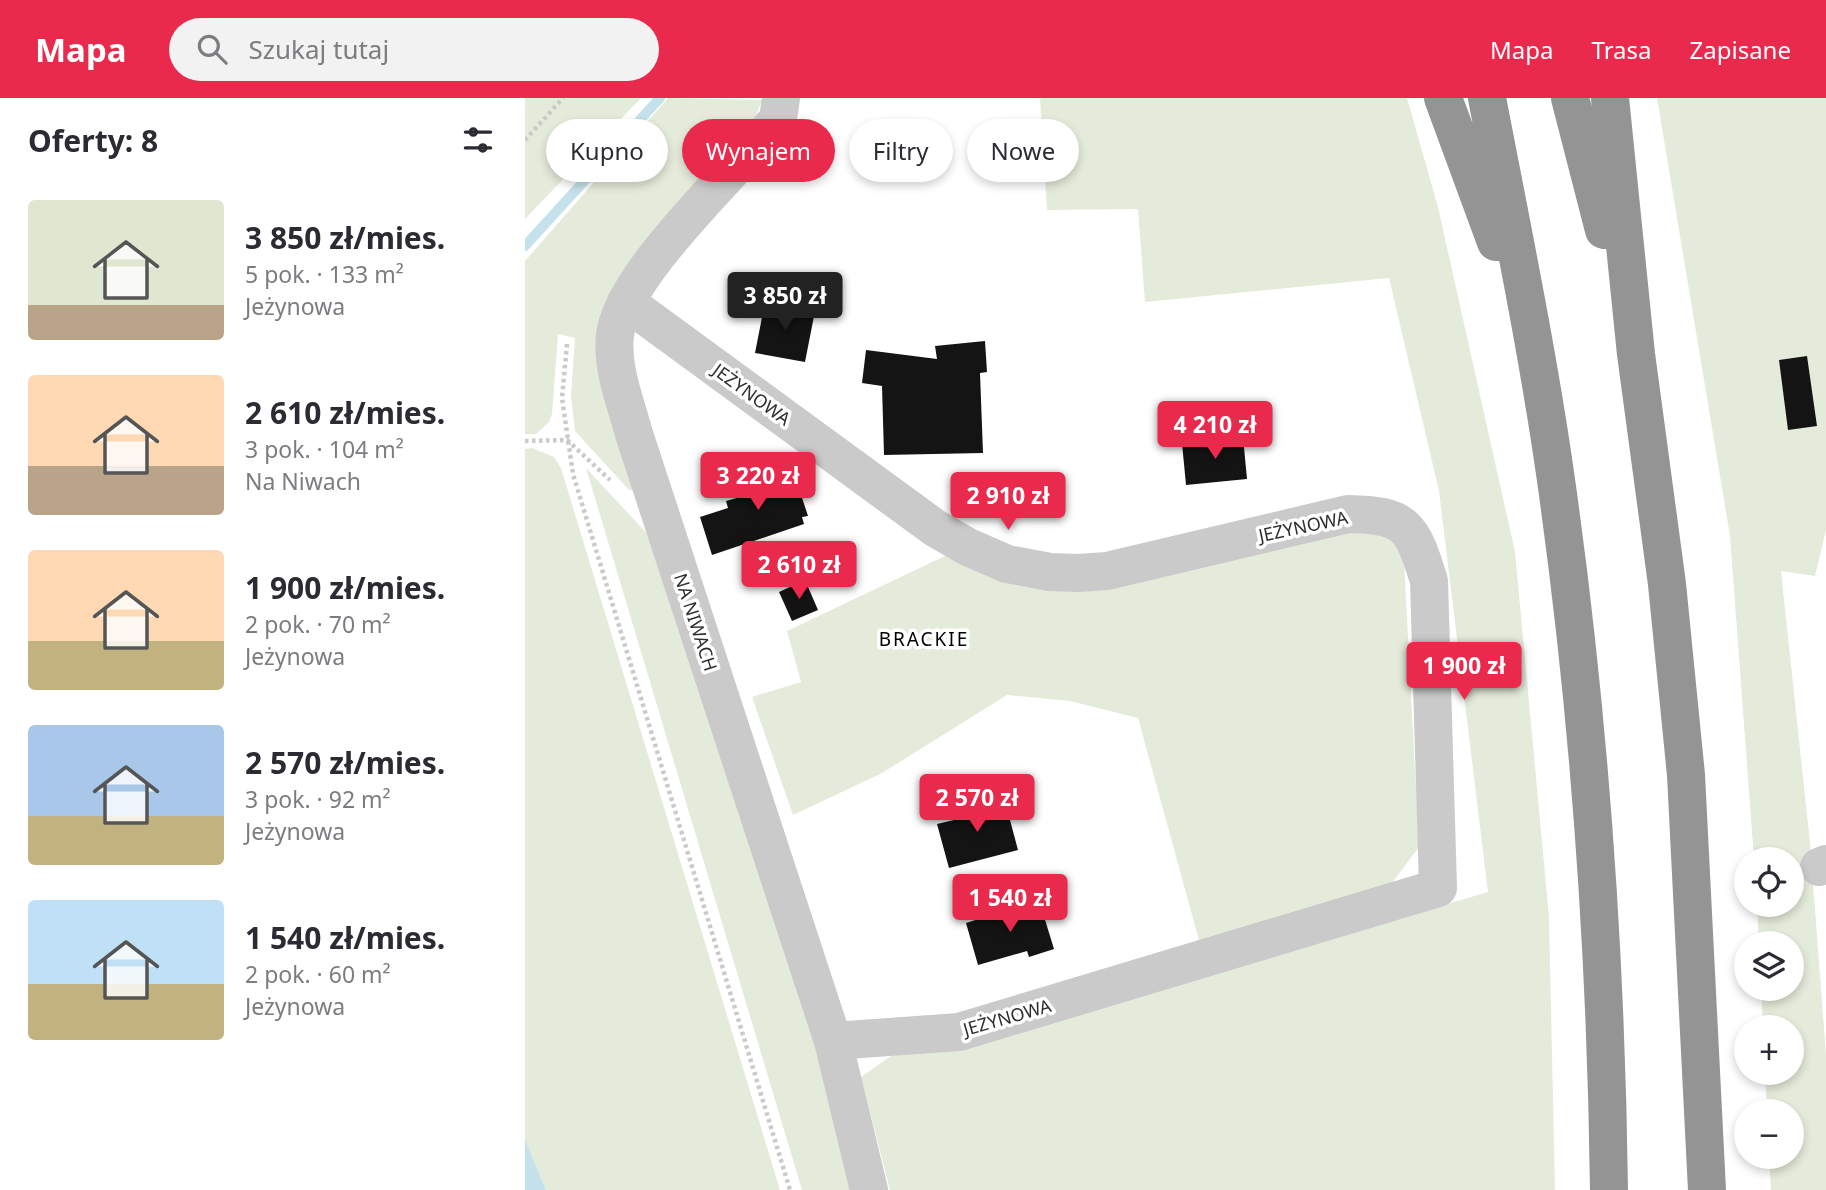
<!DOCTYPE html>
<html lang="pl">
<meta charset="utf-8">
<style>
body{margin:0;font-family:"Noto Sans",sans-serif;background:#f2f2f3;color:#2b2b33;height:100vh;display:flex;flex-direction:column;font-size:26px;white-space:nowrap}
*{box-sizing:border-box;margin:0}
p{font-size:23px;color:#7c7c81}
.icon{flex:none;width:38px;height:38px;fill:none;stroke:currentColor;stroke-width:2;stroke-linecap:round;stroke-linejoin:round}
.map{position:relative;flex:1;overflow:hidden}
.details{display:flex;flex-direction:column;background:#fff;width:525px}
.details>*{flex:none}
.hud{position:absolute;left:21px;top:21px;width:665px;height:63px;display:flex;gap:14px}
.controls{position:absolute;left:1209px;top:749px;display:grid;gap:14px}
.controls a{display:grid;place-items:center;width:70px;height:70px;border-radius:50%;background:#fff;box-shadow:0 4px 10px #0003;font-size:35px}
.price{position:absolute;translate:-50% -60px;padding:0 16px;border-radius:7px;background:#e92a4c;color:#fff;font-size:23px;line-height:46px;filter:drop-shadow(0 2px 4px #0008)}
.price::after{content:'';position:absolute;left:50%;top:42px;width:21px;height:16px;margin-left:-10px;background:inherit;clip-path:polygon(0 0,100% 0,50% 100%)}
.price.on{background:#222;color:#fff}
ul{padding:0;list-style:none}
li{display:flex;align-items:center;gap:21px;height:175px;padding:0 28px}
li span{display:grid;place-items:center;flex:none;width:196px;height:140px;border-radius:7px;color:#555}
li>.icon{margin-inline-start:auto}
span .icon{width:84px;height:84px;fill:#fffc;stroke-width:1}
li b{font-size:30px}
h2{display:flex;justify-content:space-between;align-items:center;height:84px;padding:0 28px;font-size:30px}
.pill{padding:0 24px;border-radius:32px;background:#fff;box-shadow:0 4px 10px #0003;font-size:24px;line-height:63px}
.pill.on{background:#e92a4c;color:#fff}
header{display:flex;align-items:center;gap:42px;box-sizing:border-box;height:98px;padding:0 35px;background:#e92a4c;color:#fff}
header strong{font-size:33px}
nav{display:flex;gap:38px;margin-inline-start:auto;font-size:24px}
.search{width:490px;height:63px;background:#f2f2f3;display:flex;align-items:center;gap:18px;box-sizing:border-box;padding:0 24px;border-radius:38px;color:#7c7c81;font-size:26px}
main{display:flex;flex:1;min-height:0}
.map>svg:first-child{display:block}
</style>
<header>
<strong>Mapa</strong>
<div class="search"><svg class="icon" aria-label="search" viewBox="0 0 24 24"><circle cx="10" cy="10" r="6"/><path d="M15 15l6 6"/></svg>Szukaj tutaj</div>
<nav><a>Mapa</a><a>Trasa</a><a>Zapisane</a></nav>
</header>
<main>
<section class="details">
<h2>Oferty: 8<svg class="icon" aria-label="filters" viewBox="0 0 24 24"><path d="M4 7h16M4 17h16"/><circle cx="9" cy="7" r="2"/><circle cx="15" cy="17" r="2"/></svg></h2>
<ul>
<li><span style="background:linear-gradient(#dfe7d0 75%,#b9a48a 0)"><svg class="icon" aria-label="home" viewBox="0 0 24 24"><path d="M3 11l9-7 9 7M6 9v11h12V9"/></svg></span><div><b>3 850 zł/mies.</b><p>5 pok. · 133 m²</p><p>Jeżynowa</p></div></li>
<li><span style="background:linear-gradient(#ffd9b3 65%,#b9a48a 0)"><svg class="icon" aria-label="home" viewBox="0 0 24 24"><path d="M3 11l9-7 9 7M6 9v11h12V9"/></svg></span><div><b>2 610 zł/mies.</b><p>3 pok. · 104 m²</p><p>Na Niwach</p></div></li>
<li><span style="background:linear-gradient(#ffd9b3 65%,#c2b280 0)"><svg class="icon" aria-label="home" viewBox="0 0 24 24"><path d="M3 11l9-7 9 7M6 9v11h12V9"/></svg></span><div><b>1 900 zł/mies.</b><p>2 pok. · 70 m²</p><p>Jeżynowa</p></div></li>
<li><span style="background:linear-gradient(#a9c7e8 65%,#c2b280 0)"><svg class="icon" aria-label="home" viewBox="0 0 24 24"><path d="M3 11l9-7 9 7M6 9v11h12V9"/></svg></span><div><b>2 570 zł/mies.</b><p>3 pok. · 92 m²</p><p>Jeżynowa</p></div></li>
<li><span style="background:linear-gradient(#bfe0f5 60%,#c2b280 0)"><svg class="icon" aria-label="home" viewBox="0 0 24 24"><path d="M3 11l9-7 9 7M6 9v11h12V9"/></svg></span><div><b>1 540 zł/mies.</b><p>2 pok. · 60 m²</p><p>Jeżynowa</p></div></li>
</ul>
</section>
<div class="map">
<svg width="1301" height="1092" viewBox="0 0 1301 1092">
<rect width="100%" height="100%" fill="#fff"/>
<path fill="#e5ebda" d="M0,0h116l-116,121z
M143,0l94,2 -9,24 -135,166 21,201 -10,-1 -54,-59 -4,-35 4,-58 -17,-4 -6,80 -3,8 -13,12h-11v-173z
M515,0h367l31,109 77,345 34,365 6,273h-665l-29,-113 33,-23 127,-25 467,-137 -49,-401 -50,-213 -244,24 -7,-93 -91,1z
M1132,0h169v432l-11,46 -34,-5 29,272 16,212v135h-55l-2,-33h23v-46h-25l-2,-38h27v-46h-29l-2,-38h31v-46h-33l-2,-38h35v-46h-38l-24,-323z
M7,350l22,9 7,11 219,722h-234l-21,-50v-691z
M61,370l68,73 170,522 32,127h-54z
M817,425l61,19 16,305 -27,36 -192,61 -62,-226 -68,-17 -63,-6 -125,78 -89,42 -41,-118 49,-15 -14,-51 160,-76 62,21z"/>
<path fill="#c5e1ec" d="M0,1042l1,2 20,48h-21z"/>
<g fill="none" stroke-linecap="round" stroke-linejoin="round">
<path stroke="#c5e1ec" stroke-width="10" d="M0,148l135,-148"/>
</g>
<path fill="#141414" d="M240,204l50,9 -10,51 -50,-9z
M460,243l2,31 -7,1 3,80 -99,2 -2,-69 -20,-3 4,-33 71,9 -2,-13z
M1282,258l10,70 -29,4 -9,-70z
M718,339l4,42 -61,6 -4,-42z
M265,363l18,55 -6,1 2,7 -92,31 -12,-38 28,-9 -2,-7 39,-11 -6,-18z
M280,482l13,30 -26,11 -13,-29z
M455,703l3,10 23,-6 12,45 -69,18 -12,-44 17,-4 -3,-10z
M514,802l15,49 -25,8 -2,-6 -49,14 -12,-42z"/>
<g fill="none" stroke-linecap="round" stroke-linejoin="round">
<path stroke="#cacaca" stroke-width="4.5" stroke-dasharray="3.5 3.5" stroke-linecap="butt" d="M0,42l38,-42
M42,246l-5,54 11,76 217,716
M0,343l42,-1 43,40"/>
<path stroke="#cacaca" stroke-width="38" d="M256,0l-3,21c-41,51 -156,155 -163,216 -4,33 11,68 19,99l199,607 36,149
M101,204l309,226 33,19 39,17 43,8 28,1 29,-2 241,-57c59,1 64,12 81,67l9,307 -479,144 -126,9
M1294,769l7,-3"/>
<path stroke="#949494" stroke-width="38" d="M918,0l53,144
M962,0c24,125 50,250 68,375 34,238 51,477 54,717
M1045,0l34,132
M1085,0l26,256 31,230 19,191 21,415"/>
</g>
<g text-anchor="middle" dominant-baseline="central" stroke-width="7" stroke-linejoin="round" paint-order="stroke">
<g font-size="18" fill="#2d2d2d" stroke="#fff">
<text transform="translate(227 296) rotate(36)">JEŻYNOWA</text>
<text transform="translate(778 428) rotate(-12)">JEŻYNOWA</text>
<text transform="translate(171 524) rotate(72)">NA NIWACH</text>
<text transform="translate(482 919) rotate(-16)">JEŻYNOWA</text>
</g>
<g font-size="19" letter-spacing="2" fill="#000" stroke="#fff">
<text x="399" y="541">BRACKIE</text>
</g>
</g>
</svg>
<div class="controls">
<a><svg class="icon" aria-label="locate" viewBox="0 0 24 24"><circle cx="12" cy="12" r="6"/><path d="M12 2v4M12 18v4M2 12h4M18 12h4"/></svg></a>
<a><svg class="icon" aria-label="layers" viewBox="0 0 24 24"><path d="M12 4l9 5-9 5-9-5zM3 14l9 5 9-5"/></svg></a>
<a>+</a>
<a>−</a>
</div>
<b class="price on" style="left:260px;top:234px">3 850 zł</b>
<b class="price" style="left:690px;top:363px">4 210 zł</b>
<b class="price" style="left:233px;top:414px">3 220 zł</b>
<b class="price" style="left:483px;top:434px">2 910 zł</b>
<b class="price" style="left:274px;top:503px">2 610 zł</b>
<b class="price" style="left:939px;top:604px">1 900 zł</b>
<b class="price" style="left:452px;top:736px">2 570 zł</b>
<b class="price" style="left:485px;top:836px">1 540 zł</b>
<div class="hud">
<a class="pill">Kupno</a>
<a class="pill on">Wynajem</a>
<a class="pill">Filtry</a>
<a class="pill">Nowe</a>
</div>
</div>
</main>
